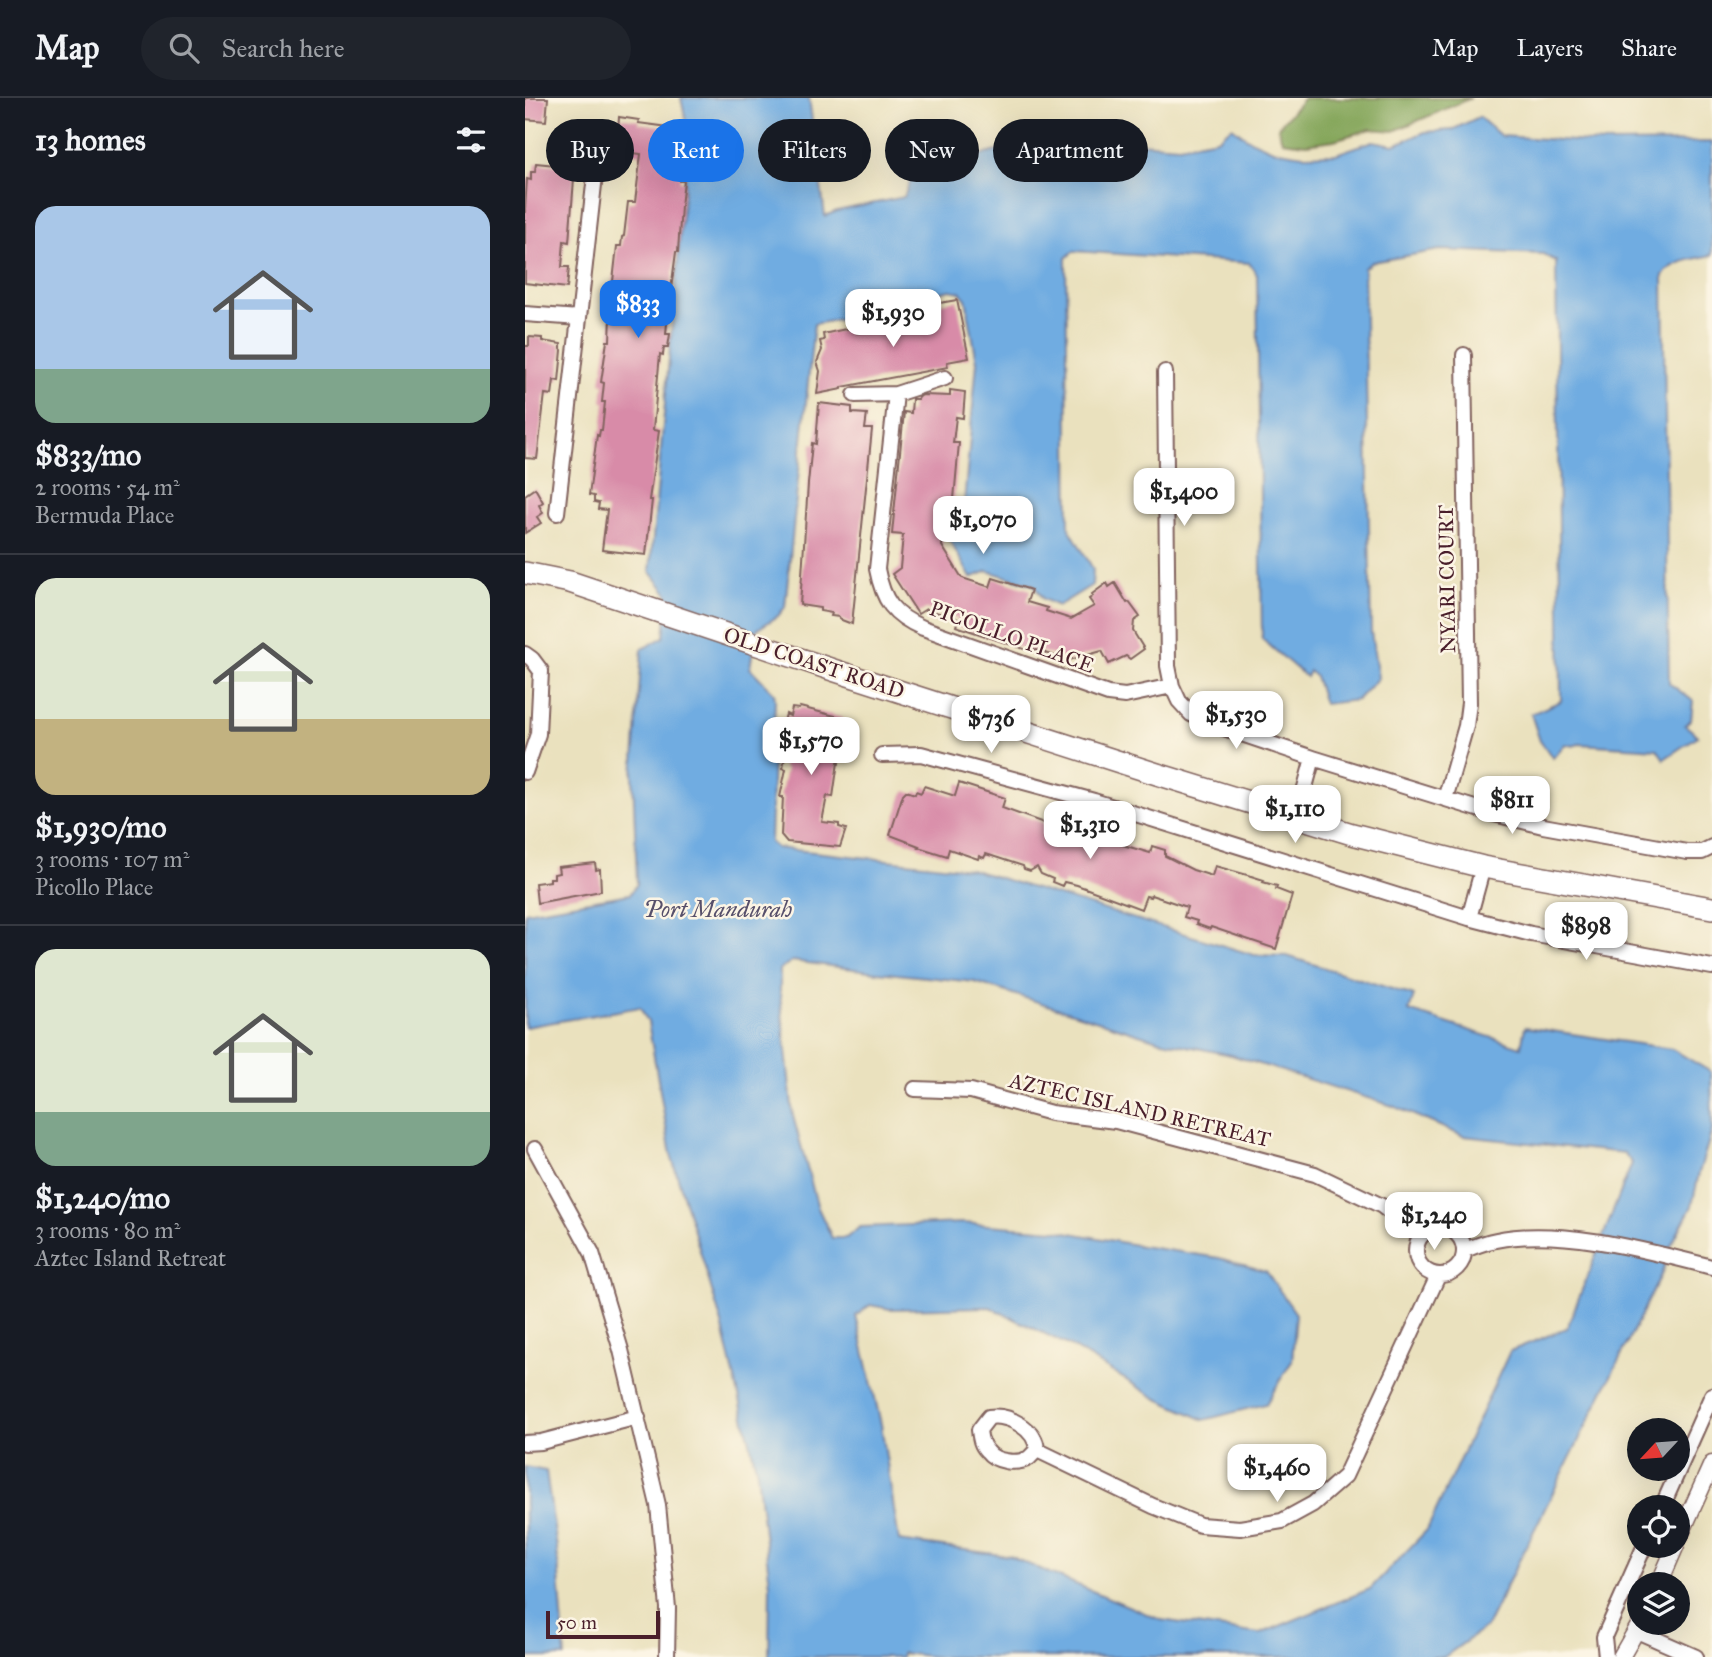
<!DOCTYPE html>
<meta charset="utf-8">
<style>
body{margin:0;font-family:"IM FELL Great Primer",serif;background:#20242c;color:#f1f3f6;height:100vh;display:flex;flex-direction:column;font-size:26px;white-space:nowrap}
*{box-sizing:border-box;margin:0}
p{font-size:23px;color:#9ea1a6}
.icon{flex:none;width:38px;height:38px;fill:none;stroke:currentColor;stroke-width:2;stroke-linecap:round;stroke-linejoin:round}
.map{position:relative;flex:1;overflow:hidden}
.side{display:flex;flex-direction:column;background:#171b24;width:525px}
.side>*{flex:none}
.top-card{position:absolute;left:21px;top:21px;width:665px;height:63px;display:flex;gap:14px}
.needle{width:46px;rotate:244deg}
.controls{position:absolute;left:1102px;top:1320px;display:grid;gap:14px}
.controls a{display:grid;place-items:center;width:63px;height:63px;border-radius:50%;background:#171b24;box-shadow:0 7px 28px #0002;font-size:35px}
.scale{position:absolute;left:21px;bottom:18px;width:114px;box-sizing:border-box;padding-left:7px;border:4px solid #4a1f2b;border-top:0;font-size:19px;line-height:24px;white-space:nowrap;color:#4a1f2b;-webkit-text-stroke:5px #fcf5e5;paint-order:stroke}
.price{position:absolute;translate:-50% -60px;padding:0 16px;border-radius:14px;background:#fff;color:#222;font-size:23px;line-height:46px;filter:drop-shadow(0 2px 4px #0008)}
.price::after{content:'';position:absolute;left:50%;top:42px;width:21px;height:16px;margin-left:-10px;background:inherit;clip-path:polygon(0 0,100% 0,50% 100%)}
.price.active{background:#1a73e8;color:#fff}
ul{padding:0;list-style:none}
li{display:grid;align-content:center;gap:14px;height:371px;padding:0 35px}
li+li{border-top:2px solid #363941}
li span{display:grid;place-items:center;height:217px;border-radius:21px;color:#555}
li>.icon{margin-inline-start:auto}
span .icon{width:126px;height:126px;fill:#fffc;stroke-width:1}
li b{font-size:30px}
h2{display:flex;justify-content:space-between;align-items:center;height:84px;padding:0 35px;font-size:30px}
.tag{padding:0 24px;border-radius:32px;background:#171b24;box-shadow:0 7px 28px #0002;font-size:24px;line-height:63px}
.tag.active{background:#1a73e8;color:#fff}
header{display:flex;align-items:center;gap:42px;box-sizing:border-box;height:98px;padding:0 35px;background:#171b24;border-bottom:2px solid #363941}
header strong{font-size:33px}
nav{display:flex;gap:38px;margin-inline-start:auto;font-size:24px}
.search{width:490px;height:63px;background:#20242c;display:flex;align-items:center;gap:18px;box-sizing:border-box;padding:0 24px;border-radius:38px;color:#9ea1a6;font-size:26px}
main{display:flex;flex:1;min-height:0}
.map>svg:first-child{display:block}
</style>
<header>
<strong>Map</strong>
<div class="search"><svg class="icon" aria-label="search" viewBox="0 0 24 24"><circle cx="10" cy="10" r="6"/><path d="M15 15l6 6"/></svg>Search here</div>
<nav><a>Map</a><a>Layers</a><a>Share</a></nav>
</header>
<main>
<section class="side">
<h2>13 homes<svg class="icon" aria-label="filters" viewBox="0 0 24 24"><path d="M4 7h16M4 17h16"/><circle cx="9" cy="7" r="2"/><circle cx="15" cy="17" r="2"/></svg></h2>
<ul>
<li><span style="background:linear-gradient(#a9c7e8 75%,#7fa58c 0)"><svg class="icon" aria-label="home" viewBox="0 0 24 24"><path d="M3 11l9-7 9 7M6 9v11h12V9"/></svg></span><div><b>$833/mo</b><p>2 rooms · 54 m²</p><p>Bermuda Place</p></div></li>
<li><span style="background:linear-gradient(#dfe7d0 65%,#c2b280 0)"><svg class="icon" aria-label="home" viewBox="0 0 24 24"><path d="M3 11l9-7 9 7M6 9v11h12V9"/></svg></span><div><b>$1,930/mo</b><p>3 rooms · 107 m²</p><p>Picollo Place</p></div></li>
<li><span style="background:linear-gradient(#dfe7d0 75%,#7fa58c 0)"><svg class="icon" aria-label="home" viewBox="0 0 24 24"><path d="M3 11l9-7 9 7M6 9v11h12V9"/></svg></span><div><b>$1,240/mo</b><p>3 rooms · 80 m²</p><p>Aztec Island Retreat</p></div></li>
</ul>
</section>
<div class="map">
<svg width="1187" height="1559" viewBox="0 0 1187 1559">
<rect width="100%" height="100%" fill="#fcf5e5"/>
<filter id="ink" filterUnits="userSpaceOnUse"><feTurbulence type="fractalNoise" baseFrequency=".0143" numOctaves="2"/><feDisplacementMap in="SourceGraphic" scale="14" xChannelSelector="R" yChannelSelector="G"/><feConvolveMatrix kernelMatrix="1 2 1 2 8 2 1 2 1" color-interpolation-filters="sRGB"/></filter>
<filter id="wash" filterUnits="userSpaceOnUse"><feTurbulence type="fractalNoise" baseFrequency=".00686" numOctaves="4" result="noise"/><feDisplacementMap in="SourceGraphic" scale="28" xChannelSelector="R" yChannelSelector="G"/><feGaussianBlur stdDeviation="1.57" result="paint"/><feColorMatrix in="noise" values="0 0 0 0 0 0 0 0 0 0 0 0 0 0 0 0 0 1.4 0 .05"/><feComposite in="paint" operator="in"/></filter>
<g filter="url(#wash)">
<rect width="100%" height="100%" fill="#eae1be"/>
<path fill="#84a65a" stroke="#676242" stroke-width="2" d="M779,0h167l-77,33 -23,-2 -37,11 -28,4 -24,-3 -4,-14z"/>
<path fill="#70ace1" stroke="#5d6686" stroke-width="2" fill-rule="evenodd" d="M156,0h128l16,118 12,-5 67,-14 6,-16 24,-13 138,-37 53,11 54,4 38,-7 15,-12 16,12 25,11 30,5 33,-1 37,-13 21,4 31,-13 27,-2 27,-13 22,19 102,7 109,-1v113c-17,4 -37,5 -49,20l6,408 24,18 -2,19 -6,5 13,11 -34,23 -7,-10 -78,-5 -6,2 -8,-2 -12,14 -13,-17 -9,-27 30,-13 -5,-440 -13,-7 -103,-4 -68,12 -8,6 7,364 7,46 -21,22 -33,4 -9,-28 -6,-5 -3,6 -44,-38 -5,-364 -8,-12 -175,-12 -8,7 3,270 24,41 -1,16 -34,21 -15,-7 -9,-14 -46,-14 -17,7 -25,-44 16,-9 15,-163 -11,-63 -6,-7 -10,-2 -108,29 -28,5 -29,283 -7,9 -22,14 -6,38 24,25 1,7 -5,142 7,6 193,21 284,86 33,1 127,40 -5,15 112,36 4,-20 147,22 39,23 1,58 -13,43 -7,33 -21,40 -9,27 -176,354 -42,30h-507l-35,-4 -1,4h-132l1,-72 -13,-113 -35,-148 -51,-169 -23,-133 -8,-15 -115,20v-115l105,-18 7,-10 -4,-109 9,-126 22,-12 4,-43 -18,-23 39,-436zM267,863l85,11 98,10 183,58 73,15 162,51 70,30 161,17 8,10 -65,165 -57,23 -83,179 -57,59 -110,45 -99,-14 -152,-64 -110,-15 -18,-117 -25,-108 14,-11 20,4 100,-2 80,39 86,52 48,22 62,-16 26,-43 4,-47 -30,-43 -47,-13 -78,-12 -86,-16 -93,-7 -102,4 -14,11h-14l-14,-30 -25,-92 -13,-122v-25z
M0,1369l21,4 11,77 8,109h-40z"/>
<g id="blocks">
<path fill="#d88ba8" d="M0,0h23l-2,23 -21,-2z
M94,19l20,3 -1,3 38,5 -3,32 8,10 -1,11h4l-3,25 -3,46h-2l-8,60 -2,22h4l-2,13h-4l-1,8 -3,-1 -7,76 6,1 -10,69h3l-6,55 -44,-5 5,-40 -9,-1 1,-6 -5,-1v-6l-5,-1 8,-60 2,1 1,-6h2l3,-28h-3l2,-19 -3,-1 6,-41h3l2,-51 5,-44h4l1,-9 2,-1 4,-34h7l6,-48 -15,-2v-2h-2l-2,-18h-4z
M11,65l39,4 -6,75 -5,-1 -2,26h7l-2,21 -42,-5v-74l2,-30 4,1v-8h4z
M432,202l12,58 -22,4 1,5 -106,20v2l-25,5 3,-23 -3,-9 5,-12 -2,-9 4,-1 -1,-6 32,-7 2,6 60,-13 -2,-6 20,-5 -1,-5z
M4,239l13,1v3l19,3v5l1,1 -3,31 -5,-1 -2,15 -7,-1 -8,65 -12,-1v-112h4z
M425,292l15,2 -2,26 -7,-1 -3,26h6l-5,56h-1l-2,12h-6l-3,35 20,32 28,9 3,-9 38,12 -4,12 20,6 -1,3 25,8 23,-13 -5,-7 4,-3 -1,-2 15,-11 2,4 6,-4 12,20 2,-1 11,15 -6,4 -1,10 11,18 -14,10 -4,-3 -17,8 -7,-13 -40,11 -1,-4 -27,-9 -1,3 -77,-26 2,-7 -32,-10 -8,5 -26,-40 8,-6 3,-33 -11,-1 12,-122 7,1 1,-14h6v-2l5,-2 27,1z
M294,305l33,4v6l15,1 -2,15h7l-20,195 -13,-5v-2l-8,-1 1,-3 -12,-2v-3l-20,-3 8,-121 4,-41 4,1z
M10,390l8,14 -4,3 4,8 -6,4 4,6 -16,10v-38z
M275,609l43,11 -3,16 4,2 -5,27 -1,-1 -5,35 -6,-1 -5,26 17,2v3l7,2 -6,18 -53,-5 -6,-7 2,-38h-3l6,-28 -3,-1 5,-31 -2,-1 1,-5 -5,-2 4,-15 4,2 2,-8 7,1z
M434,685l46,15 -3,10 50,18 4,-14 15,4 -1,2 32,11 -3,9 51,15 2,-7 13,4v6l28,14 19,6 3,-10 36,10 13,4 -1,2 14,4 -1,3 16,6 -16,54 -65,-22 -1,2 -14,-5 1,-3 -13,-4 3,-10 -36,-12 -1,2 -4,-1 -5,13 -64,-24 -13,-3 -2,4 -10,-4 1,-3 -12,-5 -4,-7 -7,4 -6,-2 -1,-3 -37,-12 -2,4 -5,-2 -1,3 -29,-10 -2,7 -29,-9 1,-1 -29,-11 13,-41 3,-3 9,3 1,-3 5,2 3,-7 31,10z
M70,765l1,7 4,-1 1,22 -64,12 -2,-20 15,-2v-3h4v-4l5,-1 -1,-6z"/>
</g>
</g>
<g filter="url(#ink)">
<use href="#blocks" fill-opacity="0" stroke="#82635e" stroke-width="2"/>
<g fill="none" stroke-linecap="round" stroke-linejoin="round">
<defs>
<path id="minor" d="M0,216l54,4
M640,274l3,294 4,20 7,15 12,13 24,11 98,33 -16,59
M420,280l-49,16 -19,175c6,32 16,46 46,59l185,66 17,2 47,-10
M330,297l41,-1
M32,415l41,-364
M0,556l7,5 9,12 -3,63 -13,38
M357,657l39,-1 173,47 375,117 14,-51
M788,660l181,56 49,12 144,26h15l10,-5
M920,701l21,-73 3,-23 -5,-348
M944,820l62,16 181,33
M390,991l56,2 80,22 65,8 199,53 67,32 38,30
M10,1051l57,104 29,97 37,155 10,103 -1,49
M891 1153a24 24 0 1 1 48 0a24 24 0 1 1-48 0Z
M940,1152c10,-4 21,-8 31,-10 65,-13 152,11 216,27
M0,1345l16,-1 97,-25
M512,1352c-1,-21 -28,-36 -48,-33l-10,13c1,8 2,15 8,21 8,11 30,14 42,7 1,-1 6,-6 8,-8l116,56 47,19 40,3 42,-7 31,-17 32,-28 93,-200
M1137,1409l50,-112
M1112,1533l59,26
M1081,1559l-2,-20 41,-92"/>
<path id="tertiary" d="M1153,1442l34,-76
M1134,1486l17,-39
M1096,1559l20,-35"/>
<path id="primary" d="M0,475l45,9 266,89 321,103 195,60 131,33 229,41"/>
</defs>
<use href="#minor" stroke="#82635e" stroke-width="18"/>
<use href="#tertiary" stroke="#82635e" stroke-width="19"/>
<use href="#primary" stroke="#82635e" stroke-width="24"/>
<use href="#minor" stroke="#fff" stroke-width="14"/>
<use href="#tertiary" stroke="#fff" stroke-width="16"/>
<use href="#primary" stroke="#fff" stroke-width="21"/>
</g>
</g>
<g text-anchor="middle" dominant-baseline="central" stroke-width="5" stroke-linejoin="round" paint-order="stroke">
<g font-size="21" fill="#4a1f2b" stroke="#fcf5e5">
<text transform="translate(922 481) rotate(-91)">NYARI COURT</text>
<text transform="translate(487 539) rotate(20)">PICOLLO PLACE</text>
<text transform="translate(289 565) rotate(18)">OLD COAST ROAD</text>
<text transform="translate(615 1012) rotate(13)">AZTEC ISLAND RETREAT</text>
</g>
<g font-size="23" font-style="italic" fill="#57506b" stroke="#fcf5e5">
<text x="193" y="811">Port Mandurah</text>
</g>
</g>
</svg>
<div class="controls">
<a><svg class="needle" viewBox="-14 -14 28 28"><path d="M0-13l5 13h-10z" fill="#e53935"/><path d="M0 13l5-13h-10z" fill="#9ea1a6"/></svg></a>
<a><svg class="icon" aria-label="locate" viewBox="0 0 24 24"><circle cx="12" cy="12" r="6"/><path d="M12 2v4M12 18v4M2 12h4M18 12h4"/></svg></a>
<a><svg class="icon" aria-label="layers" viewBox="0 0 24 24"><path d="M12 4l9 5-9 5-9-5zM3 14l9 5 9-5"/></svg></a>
</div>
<div class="scale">50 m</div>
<b class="price active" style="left:113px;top:242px">$833</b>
<b class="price" style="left:368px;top:251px">$1,930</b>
<b class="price" style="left:659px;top:430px">$1,400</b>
<b class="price" style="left:458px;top:458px">$1,070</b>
<b class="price" style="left:711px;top:653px">$1,530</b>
<b class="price" style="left:466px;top:657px">$736</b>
<b class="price" style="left:286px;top:679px">$1,570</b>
<b class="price" style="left:987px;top:738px">$811</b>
<b class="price" style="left:770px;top:747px">$1,110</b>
<b class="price" style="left:565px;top:763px">$1,310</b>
<b class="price" style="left:1061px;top:864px">$898</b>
<b class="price" style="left:909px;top:1154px">$1,240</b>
<b class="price" style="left:752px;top:1406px">$1,460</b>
<div class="top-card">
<a class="tag">Buy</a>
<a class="tag active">Rent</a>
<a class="tag">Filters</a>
<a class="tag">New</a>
<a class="tag">Apartment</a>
</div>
</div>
</main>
